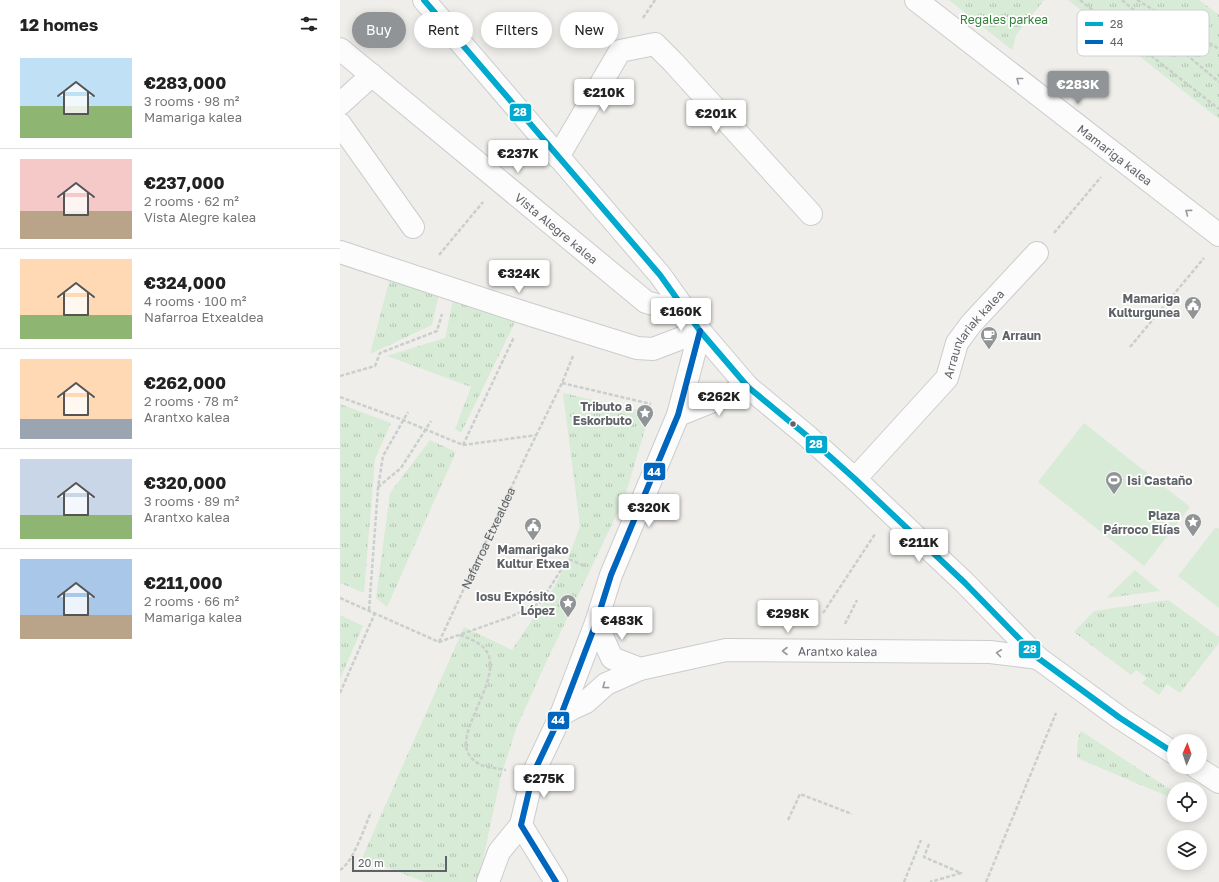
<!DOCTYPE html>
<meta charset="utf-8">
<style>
body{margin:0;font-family:"Golos Text",sans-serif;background:#f6f6f6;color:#222;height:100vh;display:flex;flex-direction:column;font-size:15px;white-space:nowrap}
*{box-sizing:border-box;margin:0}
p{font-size:13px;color:#767676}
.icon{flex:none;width:22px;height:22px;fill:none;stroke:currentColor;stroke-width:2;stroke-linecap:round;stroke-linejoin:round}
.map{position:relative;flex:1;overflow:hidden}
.drawer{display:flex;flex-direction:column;background:#fff;width:340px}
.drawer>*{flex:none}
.top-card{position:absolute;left:12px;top:12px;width:380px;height:36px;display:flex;gap:8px}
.needle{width:26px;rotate:2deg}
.fabs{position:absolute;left:827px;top:734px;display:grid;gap:8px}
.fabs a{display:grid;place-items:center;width:40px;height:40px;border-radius:50%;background:#fff;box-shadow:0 2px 10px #0003;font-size:20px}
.scale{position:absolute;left:12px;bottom:10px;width:95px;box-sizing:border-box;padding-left:4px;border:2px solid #5f6368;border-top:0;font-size:11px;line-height:14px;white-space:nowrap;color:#5f6368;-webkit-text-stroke:3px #fff;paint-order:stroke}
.price{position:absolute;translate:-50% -34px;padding:0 9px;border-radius:4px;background:#fff;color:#222;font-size:13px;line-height:26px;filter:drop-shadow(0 1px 2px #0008)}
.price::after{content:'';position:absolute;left:50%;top:24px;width:12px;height:9px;margin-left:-6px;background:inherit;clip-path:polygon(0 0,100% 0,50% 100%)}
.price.active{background:#919496;color:#fff}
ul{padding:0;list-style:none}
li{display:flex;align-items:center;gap:12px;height:100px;padding:0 20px}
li+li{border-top:1px solid #e0e0e0}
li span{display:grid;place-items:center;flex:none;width:112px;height:80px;border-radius:0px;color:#555}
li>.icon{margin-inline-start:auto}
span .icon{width:48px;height:48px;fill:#fffc;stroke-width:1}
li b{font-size:17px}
h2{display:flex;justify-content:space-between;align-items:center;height:48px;padding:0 20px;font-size:17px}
.chip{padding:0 14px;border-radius:18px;background:#fff;box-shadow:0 2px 10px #0003;font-size:14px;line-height:36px}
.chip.active{background:#919496;color:#fff}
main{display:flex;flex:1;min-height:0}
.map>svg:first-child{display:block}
</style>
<main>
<section class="drawer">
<h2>12 homes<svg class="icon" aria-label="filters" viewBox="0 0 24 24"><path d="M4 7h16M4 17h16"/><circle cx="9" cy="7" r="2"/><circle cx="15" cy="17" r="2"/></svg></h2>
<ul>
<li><span style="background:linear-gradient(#bfe0f5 60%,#8fb573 0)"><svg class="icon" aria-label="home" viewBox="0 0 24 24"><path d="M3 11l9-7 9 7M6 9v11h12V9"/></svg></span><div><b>€283,000</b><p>3 rooms · 98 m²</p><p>Mamariga kalea</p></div></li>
<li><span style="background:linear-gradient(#f6c9c9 65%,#b9a48a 0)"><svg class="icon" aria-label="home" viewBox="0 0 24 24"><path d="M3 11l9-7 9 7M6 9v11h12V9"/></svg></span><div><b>€237,000</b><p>2 rooms · 62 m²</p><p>Vista Alegre kalea</p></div></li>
<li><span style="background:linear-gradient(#ffd9b3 70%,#8fb573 0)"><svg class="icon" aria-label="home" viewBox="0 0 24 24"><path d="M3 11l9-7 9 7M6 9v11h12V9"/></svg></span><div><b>€324,000</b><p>4 rooms · 100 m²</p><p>Nafarroa Etxealdea</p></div></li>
<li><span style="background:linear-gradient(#ffd9b3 75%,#9aa5b1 0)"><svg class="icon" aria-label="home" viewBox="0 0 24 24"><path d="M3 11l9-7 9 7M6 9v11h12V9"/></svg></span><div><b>€262,000</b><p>2 rooms · 78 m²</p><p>Arantxo kalea</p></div></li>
<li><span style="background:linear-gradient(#c9d6e8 70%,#8fb573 0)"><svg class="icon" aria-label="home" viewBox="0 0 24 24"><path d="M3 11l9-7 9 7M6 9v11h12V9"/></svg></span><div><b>€320,000</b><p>3 rooms · 89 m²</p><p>Arantxo kalea</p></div></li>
<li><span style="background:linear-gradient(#a9c7e8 70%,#b9a48a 0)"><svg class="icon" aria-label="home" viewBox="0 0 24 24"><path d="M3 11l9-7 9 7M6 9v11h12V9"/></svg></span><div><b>€211,000</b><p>2 rooms · 66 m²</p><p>Mamariga kalea</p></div></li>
</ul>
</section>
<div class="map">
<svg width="879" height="882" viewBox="0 0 879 882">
<defs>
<pattern id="grass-tufts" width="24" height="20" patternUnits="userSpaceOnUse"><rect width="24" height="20" fill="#d8ebd6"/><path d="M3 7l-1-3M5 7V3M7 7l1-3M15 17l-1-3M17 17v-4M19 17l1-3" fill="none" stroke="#b2c2b1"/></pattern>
</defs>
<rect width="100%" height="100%" fill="#efeeea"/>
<path fill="url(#grass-tufts)" d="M609,0h95l-28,35 -4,15z
M728,0h131l20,15v104z
M50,278l49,16 -7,31 -62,29z
M113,300l63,20 -55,113 -6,-4 16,-42 -84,-31 58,-18z
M223,393l87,20 -26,86 -82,172 -26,58 -15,47 -23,106h-53l-63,-24 102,-231 48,23 43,-64 13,-27 12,-33z
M0,404l51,19 -16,36 -11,134 -24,-10z
M90,440l26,12 -69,155 -11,-9 14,-105z
M795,570l25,21 -54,7z
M828,600l51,37v6l-39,50 -13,-9 -8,11 -17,-12 5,-5 -11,-8 -5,5 -57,-43 20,-21z
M0,615l23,11 -23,53z
M741,731l93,61v7l-97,-41c1,-12 -1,-16 4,-27z"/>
<path fill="#d8ebd6" d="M744,423l106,84 -46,59 -106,-84z
M876,527l3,2v79l-41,-32z"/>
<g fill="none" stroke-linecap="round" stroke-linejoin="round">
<defs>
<g id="minor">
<path d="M84,0l236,275 40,56 48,56 58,48 49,44 110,104 73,75 82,60 54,35"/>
<path id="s2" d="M576,0l303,235"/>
<path id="s3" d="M0,49l306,253 43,12"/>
<path d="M0,104l32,-29"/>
<path d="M0,124l73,103"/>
<path d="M218,157l62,-106 35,-7 18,18 138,152"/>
<path d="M0,252l185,61 112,35 16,1 47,-18"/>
<path d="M338,415l70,-28"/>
<path id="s4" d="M515,479l92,-101 10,-35 14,-19 66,-71"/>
<path d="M256,623l16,35 28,11"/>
<path id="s5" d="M221,715l12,-7 13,-6 20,-18 34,-15 86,-19 264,2 48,6"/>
<path d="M856,767l23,15"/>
<path d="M148,882l11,-30 22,-27"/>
<path d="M216,882l-35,-57 12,-51 28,-59 35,-92 15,-48 67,-160 22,-84"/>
</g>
</defs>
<use href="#minor" stroke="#cbcccc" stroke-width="24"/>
<g stroke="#cacfcc" stroke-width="2.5" stroke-dasharray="4 2" stroke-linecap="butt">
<path d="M740,0l139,109"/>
<path d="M782,0l97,82"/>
<path d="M797,0l82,49"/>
<path d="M303,18l12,-18"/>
<path d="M714,233l47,-56"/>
<path d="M99,255l44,-53"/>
<path d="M790,347l74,-89"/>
<path d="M0,376l35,-10 5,-13 57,-22 5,-17"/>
<path d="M222,383l89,21"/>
<path d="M0,397l63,23 60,25 51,-108"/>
<path d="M123,445l74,-10"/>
<path d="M38,487l23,-19 30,-47"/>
<path d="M0,598l99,44 71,-25 30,-14 28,-44 17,7"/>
<path d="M29,610l9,-122 5,-32 25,-44"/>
<path d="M483,613l52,-79"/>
<path d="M505,624l12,-24"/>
<path d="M120,635c10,4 23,8 28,19 11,23 -22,65 -22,90 0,9 6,16 13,20 7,4 18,4 27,6"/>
<path id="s1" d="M99,642l87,-186 36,-73 11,-27"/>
<path d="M0,693l35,-80"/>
<path d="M448,820l12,-26 52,20"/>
<path d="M589,844l-5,13 37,16 -31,9"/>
<path d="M0,870c13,-7 25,-44 31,-58"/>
<path d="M564,882l17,-42"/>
<path d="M646,882l70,-169"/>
</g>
<use href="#minor" stroke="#fdfcfc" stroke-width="22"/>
<defs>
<path id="bus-1" d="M84,0l236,275 40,56 48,56 58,48 49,44 110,104 73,75 82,60 54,35"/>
<path id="bus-2" d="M216,882l-35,-57 12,-51 28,-59 35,-92 15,-48 67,-160 22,-84"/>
</defs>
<use href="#bus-1" stroke="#fff" stroke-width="9"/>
<use href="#bus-2" stroke="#fff" stroke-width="9"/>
<use href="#bus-1" stroke="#00a9ce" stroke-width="6"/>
<use href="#bus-2" stroke="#0065bd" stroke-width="6"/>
</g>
<defs><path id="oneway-chevron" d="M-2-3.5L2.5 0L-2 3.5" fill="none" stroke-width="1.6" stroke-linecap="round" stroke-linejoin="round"/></defs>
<g stroke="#96999c">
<use href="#oneway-chevron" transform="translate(679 80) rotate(-142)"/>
<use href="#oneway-chevron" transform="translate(848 212) rotate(-143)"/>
<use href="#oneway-chevron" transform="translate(445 651) rotate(-180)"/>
<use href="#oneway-chevron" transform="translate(659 653) rotate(-172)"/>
<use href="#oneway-chevron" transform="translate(265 686) rotate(144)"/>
</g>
<defs>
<symbol id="civic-pin" viewBox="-11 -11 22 30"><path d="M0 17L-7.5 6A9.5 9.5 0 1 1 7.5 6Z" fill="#919496" stroke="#fff"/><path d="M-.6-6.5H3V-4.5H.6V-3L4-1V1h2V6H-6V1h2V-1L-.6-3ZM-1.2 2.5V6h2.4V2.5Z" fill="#fff"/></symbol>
<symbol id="cafe-pin" viewBox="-11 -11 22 30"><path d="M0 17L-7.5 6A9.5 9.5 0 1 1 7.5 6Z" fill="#919496" stroke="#fff"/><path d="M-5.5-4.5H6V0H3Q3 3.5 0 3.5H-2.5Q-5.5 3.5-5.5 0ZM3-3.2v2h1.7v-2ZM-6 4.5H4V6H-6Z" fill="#fff"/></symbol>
<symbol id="sight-pin" viewBox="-11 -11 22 30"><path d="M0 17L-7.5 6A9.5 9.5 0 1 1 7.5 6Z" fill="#919496" stroke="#fff"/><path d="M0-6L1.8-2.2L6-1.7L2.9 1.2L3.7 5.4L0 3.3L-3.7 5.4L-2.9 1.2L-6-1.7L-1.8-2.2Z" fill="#fff"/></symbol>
<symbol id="stadium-pin" viewBox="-11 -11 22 30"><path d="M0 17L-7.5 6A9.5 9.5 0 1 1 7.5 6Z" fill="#919496" stroke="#fff"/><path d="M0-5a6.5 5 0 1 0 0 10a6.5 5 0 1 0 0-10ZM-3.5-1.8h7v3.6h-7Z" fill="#fff"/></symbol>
</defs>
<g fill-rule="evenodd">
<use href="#civic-pin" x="843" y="295" width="20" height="27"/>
<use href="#cafe-pin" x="639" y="325" width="20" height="27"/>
<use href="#sight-pin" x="295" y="403" width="20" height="27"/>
<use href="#stadium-pin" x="764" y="470" width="20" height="27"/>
<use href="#sight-pin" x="843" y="512" width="20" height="27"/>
<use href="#civic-pin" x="183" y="516" width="20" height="27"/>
<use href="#sight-pin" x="218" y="593" width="20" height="27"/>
</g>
<circle fill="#5f6368" stroke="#fff" stroke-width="1.5" cx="453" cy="424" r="3.5"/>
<g text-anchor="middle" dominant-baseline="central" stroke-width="3.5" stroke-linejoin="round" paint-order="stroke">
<g font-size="12" fill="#348238" stroke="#fff">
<text x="664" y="19">Regales parkea</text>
</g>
<g font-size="12" fill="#5f6368" stroke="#fff">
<text stroke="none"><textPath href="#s2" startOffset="252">Mamariga kalea</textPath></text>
<text stroke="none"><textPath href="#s3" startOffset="281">Vista Alegre kalea</textPath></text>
<text stroke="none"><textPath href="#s4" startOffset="189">Arraunlariak kalea</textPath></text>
<text stroke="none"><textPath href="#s1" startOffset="115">Nafarroa Etxealdea</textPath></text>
<text stroke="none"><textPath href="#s5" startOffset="292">Arantxo kalea</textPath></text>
</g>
<g font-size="12" font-weight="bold" fill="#5f6368" stroke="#fff" text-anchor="end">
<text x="840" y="298">Mamariga<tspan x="840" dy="14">Kulturgunea</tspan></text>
<text x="662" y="335" text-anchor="start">Arraun</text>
<text x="292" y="406">Tributo a<tspan x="292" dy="14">Eskorbuto</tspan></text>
<text x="787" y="480" text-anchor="start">Isi Castaño</text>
<text x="840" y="515">Plaza<tspan x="840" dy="14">Párroco Elías</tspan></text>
<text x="193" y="549" text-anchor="middle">Mamarigako<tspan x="193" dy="14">Kultur Etxea</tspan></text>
<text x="215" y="596">Iosu Expósito<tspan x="215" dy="14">López</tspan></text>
</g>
</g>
<rect x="737" y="10" width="132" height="46" rx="6" fill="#fff" stroke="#cfd0d2" stroke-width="1"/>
<rect x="745" y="22" width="18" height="4" fill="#00a9ce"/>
<rect x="745" y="40" width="18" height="4" fill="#0065bd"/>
<g font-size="11" fill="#5f6368">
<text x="770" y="28">28</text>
<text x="770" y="46">44</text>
</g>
<g stroke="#fff" stroke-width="1.5">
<rect x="169" y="103" width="23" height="19" rx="4" fill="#00a9ce"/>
<rect x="465" y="435" width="23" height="19" rx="4" fill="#00a9ce"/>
<rect x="303" y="462" width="23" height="19" rx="4" fill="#0065bd"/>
<rect x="678" y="640" width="23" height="19" rx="4" fill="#00a9ce"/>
<rect x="207" y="711" width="23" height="19" rx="4" fill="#0065bd"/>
</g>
<g font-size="11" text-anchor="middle" font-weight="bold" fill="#fff">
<text x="180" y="116">28</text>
<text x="476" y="448">28</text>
<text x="314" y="476">44</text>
<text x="690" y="653">28</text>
<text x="218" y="724">44</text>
</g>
</svg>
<div class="fabs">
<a><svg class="needle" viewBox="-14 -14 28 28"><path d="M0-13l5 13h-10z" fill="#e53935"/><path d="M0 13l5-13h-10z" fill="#767676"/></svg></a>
<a><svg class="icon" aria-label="locate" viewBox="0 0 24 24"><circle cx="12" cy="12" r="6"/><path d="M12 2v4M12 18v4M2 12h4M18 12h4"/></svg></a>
<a><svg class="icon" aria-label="layers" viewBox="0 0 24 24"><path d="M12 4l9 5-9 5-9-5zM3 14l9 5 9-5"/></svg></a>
</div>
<div class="scale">20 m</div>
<b class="price active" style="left:738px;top:105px">€283K</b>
<b class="price" style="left:264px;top:113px">€210K</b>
<b class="price" style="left:376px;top:134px">€201K</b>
<b class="price" style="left:178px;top:174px">€237K</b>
<b class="price" style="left:179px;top:294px">€324K</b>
<b class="price" style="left:341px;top:332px">€160K</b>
<b class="price" style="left:379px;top:417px">€262K</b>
<b class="price" style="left:309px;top:528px">€320K</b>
<b class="price" style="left:579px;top:563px">€211K</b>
<b class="price" style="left:448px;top:634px">€298K</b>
<b class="price" style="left:282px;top:641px">€483K</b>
<b class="price" style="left:204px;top:799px">€275K</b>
<div class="top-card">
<a class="chip active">Buy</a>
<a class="chip">Rent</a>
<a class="chip">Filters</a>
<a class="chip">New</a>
</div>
</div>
</main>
